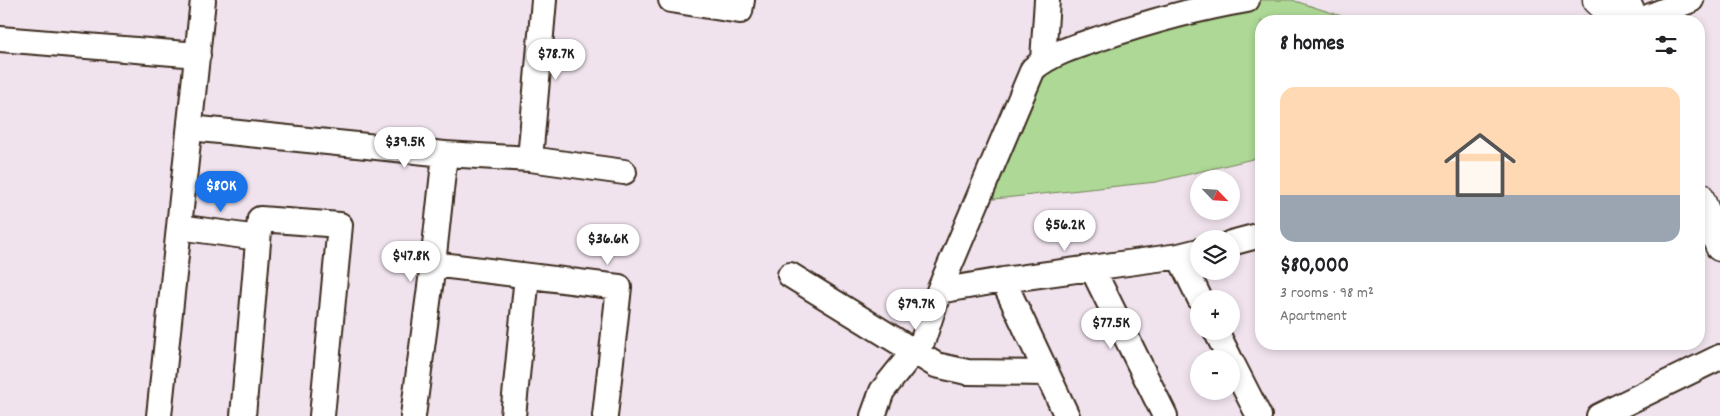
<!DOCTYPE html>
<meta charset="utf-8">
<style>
body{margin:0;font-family:Dekko,sans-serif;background:#f6f6f6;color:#202124;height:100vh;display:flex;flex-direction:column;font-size:19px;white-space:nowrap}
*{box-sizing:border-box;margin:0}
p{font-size:16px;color:#757577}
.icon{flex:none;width:28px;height:28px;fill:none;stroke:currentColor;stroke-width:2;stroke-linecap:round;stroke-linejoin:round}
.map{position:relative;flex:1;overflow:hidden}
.drawer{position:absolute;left:1255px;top:15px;width:450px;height:335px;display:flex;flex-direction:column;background:#fff;border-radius:20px;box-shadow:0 2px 8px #0003}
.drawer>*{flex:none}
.needle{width:32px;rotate:115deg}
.controls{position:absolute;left:1190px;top:170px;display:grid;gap:10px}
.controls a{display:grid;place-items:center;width:50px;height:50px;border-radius:50%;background:#fff;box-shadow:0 2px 8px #0003;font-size:25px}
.price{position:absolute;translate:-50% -42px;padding:0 11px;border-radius:18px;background:#fff;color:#222;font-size:16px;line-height:32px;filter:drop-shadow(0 1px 2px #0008)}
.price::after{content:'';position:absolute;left:50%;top:30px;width:15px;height:11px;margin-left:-8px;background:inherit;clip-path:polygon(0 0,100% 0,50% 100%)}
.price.on{background:#1a73e8;color:#fff}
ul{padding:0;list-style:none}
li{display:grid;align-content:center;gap:10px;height:265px;padding:0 25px}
li span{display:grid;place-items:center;height:155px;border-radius:15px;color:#555}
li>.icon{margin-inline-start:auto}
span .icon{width:90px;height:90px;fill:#fffc;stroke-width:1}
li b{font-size:21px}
h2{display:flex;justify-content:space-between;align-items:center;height:60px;padding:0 25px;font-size:21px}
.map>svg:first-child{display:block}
</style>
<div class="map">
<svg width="1720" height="416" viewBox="0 0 1720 416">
<rect width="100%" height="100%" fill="#f0e3ee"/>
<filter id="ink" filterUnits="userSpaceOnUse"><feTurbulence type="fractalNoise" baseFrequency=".02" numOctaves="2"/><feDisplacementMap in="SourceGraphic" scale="10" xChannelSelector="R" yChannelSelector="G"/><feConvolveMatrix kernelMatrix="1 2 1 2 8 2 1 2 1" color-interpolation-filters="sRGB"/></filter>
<g filter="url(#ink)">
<path fill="#add895" stroke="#74815a" d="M1204,0h88l65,21h-96v136l-105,25 -181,19 42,-85 28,-41 34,-36z"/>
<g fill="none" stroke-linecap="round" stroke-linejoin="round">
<defs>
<path id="street" d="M671,0l69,11 2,-11
M1627,0l10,21
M1638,21l53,-21
M0,39l198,16
M1043,60l4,-60
M190,128l255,26 85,5 94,13
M530,159l14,-159
M179,227l79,11
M1231,243l30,-8
M1179,256l21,43
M433,264l186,23 -14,129
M1092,268l73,148
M790,275l146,90 31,7 80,1
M1003,280l64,136
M939,291l64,-11 176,-24 20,-5
M1216,331l14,28
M1231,361l28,55
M159,416l44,-416
M243,416l17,-197 80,6 -18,191
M413,416l20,-152 12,-110
M513,416l14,-140
M873,416l9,-25 41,-51 16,-49 94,-222c17,-15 43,-23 65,-30 50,-17 96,-30 149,-39
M1599,416l121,-59"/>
<path id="secondary" d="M1597,0l22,21
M1699,196l21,51"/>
</defs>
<use href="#street" stroke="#3b2a1e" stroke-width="28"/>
<use href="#secondary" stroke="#3b2a1e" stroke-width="31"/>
<use href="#street" stroke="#fff" stroke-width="24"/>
<use href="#secondary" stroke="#fff" stroke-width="28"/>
</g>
</g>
</svg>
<div class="controls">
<a><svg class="needle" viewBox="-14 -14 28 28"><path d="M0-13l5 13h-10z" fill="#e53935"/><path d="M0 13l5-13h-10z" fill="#757577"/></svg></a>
<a><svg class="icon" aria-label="layers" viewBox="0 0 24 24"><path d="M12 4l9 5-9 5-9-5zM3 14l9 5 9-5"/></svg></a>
<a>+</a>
<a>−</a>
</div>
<b class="price" style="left:556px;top:81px">$78.7K</b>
<b class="price" style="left:405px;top:169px">$39.5K</b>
<b class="price on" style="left:221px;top:213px">$80K</b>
<b class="price" style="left:1065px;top:252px">$56.2K</b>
<b class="price" style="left:608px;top:266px">$36.6K</b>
<b class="price" style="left:411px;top:283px">$47.8K</b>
<b class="price" style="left:916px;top:331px">$79.7K</b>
<b class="price" style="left:1111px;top:350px">$77.5K</b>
<section class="drawer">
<h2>8 homes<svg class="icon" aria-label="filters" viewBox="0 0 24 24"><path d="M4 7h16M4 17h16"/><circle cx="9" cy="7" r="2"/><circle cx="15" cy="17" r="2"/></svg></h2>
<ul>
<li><span style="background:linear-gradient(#ffd9b3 70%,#9aa5b1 0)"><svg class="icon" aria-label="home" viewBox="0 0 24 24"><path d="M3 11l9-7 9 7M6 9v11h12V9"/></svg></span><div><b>$80,000</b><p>3 rooms · 98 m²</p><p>Apartment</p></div></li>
</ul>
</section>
</div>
